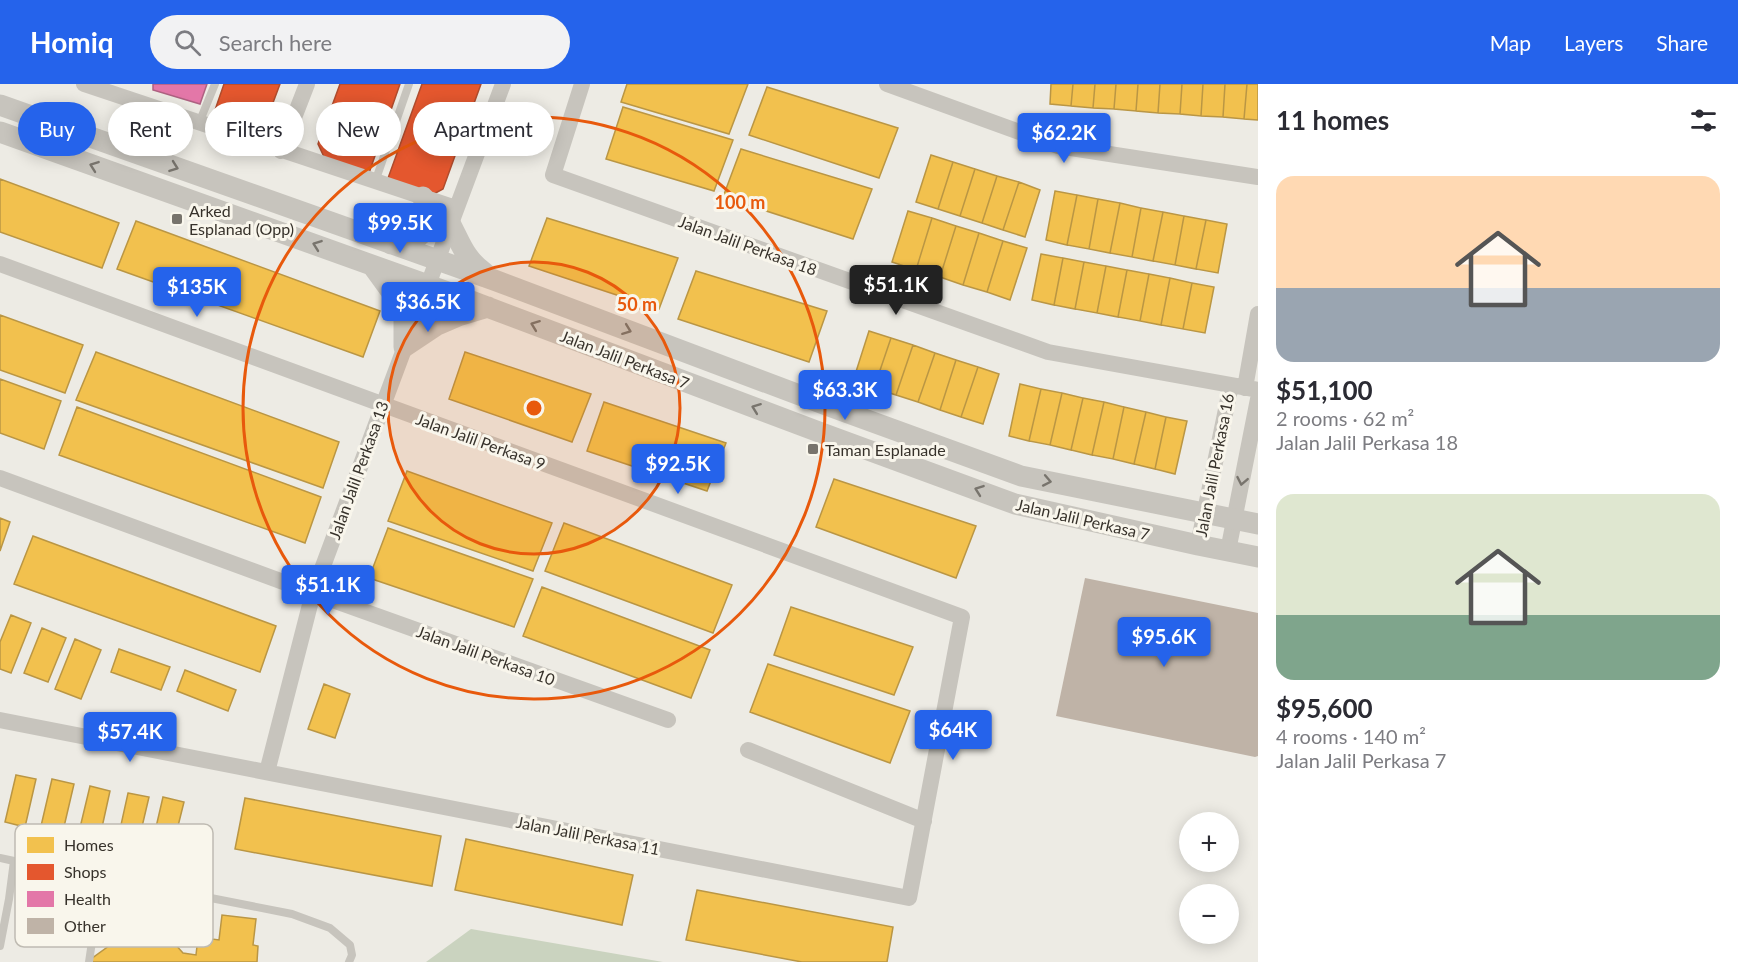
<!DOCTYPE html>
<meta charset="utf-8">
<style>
body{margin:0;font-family:Lato,sans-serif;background:#f2f2f3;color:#2b2b33;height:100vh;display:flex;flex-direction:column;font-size:22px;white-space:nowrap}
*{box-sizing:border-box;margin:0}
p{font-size:20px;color:#7c7c81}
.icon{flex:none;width:33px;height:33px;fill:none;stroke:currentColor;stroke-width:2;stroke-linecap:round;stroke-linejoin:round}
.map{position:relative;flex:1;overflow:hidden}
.sheet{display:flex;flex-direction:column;background:#fff;width:480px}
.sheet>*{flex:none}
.hud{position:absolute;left:18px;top:18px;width:570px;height:54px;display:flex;gap:12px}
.controls{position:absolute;left:1179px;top:728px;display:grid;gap:12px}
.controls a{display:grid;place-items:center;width:60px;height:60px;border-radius:50%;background:#fff;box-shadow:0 3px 15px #0003;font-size:30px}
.price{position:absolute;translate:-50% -51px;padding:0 14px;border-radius:6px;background:#2563eb;color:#fff;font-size:20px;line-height:39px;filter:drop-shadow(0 2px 3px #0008)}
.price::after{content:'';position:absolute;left:50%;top:36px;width:18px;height:14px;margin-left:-9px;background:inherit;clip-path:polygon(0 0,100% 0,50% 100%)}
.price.selected{background:#222;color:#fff}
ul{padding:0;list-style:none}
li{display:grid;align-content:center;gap:12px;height:318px;padding:0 18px}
li span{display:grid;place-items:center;height:186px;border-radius:18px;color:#555}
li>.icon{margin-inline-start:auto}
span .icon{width:108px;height:108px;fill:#fffc;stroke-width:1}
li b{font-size:26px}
h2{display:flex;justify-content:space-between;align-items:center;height:72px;padding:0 18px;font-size:26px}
.tag{padding:0 21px;border-radius:27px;background:#fff;box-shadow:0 3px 15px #0003;font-size:21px;line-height:54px}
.tag.selected{background:#2563eb;color:#fff}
header{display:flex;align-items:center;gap:36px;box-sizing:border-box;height:84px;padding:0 30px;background:#2563eb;color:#fff}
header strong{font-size:28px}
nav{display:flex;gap:33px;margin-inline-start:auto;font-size:21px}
.search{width:420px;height:54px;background:#f2f2f3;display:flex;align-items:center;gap:15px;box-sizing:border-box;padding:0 21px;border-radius:33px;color:#7c7c81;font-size:22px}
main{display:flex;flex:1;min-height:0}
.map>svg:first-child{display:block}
</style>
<header>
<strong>Homiq</strong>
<div class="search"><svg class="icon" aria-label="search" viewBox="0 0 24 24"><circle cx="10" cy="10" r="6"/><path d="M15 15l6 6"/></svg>Search here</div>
<nav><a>Map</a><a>Layers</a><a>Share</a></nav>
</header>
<main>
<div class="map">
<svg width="1258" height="878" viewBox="0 0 1258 878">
<rect width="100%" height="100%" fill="#edebe4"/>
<path fill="#cad3bf" d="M471,845l192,33h-237z"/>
<path fill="#f2c14e" stroke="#ba9644" stroke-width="1.5" d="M627,0h121l-19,50 -108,-32z
M1051,0h22l-2,22 -21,-2z
M1073,0h22l-2,24 -22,-2z
M1095,0h21l-2,25 -21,-1z
M1116,0h22l-2,27 -22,-2z
M1138,0h22l-2,29 -22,-2z
M1160,0h22l-2,30 -22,-1z
M1182,0h21l-2,32 -21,-2z
M1203,0h22l-2,33 -22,-1z
M1225,0h22l-3,35 -21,-2z
M1247,0h11v36l-14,-1z
M767,3l131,41 -19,50 -130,-43z
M623,23l110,33 -19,51 -108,-32z
M741,65l131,40 -19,50 -130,-42z
M931,71l22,7 -15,47 -22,-7z
M953,78l22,7 -15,47 -22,-7z
M975,85l22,7 -15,47 -22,-7z
M997,92l22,6 -16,48 -21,-7z
M0,95l119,44 -17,45 -102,-36z
M1019,98l21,8 -15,47 -22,-7z
M1055,107l22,4 -10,50 -21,-5z
M1077,111l21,4 -9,50 -22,-4z
M1098,115l22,4 -10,50 -21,-4z
M1120,119l21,5 -9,49 -22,-4z
M1141,124l22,4 -10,49 -21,-4z
M908,127l24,7 -16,52 -24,-8z
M1163,128l21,4 -9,49 -22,-4z
M1184,132l22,4 -10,49 -21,-4z
M547,134l131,40 -19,51 -130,-43z
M932,134l24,8 -16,51 -24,-7z
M1206,136l21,4 -9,49 -22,-4z
M136,137l244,90 -17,46 -246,-88z
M956,142l23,7 -16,52 -23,-8z
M979,149l24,8 -16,51 -24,-7z
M1003,157l24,7 -17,52 -23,-8z
M1041,170l22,4 -9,47 -22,-5z
M1063,174l21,4 -9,47 -21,-4z
M1084,178l22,4 -9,47 -22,-4z
M1106,182l21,4 -9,47 -21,-4z
M1127,186l22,4 -9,47 -22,-4z
M696,187l131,40 -18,51 -131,-43z
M1149,190l21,4 -9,47 -21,-4z
M1170,194l22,5 -9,46 -22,-4z
M1192,199l22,4 -9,46 -22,-4z
M0,231l83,30 -18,48 -65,-23z
M869,247l22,7 -17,50 -21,-7z
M891,254l22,7 -17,50 -22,-7z
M913,261l22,8 -17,49 -22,-7z
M96,268l243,90 -16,46 -247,-88z
M465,268l126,42 -19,48 -123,-43z
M935,269l21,7 -16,50 -22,-8z
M956,276l22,7 -17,50 -21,-7z
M978,283l21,7 -16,50 -22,-7z
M0,295l61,22 -17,48 -44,-16z
M1020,300l21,5 -12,52 -20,-5z
M1041,305l21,4 -12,52 -21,-4z
M1062,309l21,5 -12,52 -21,-5z
M1083,314l21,4 -12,53 -21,-5z
M604,318l122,41 -19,48 -120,-40z
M1104,318l20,5 -11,52 -21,-4z
M77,323l244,90 -16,46 -246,-88z
M1124,323l22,5 -12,52 -21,-5z
M1146,328l20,5 -11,52 -21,-5z
M1166,333l21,4 -12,53 -20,-5z
M407,387l145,52 -19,48 -145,-50z
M834,395l142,47 -20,52 -140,-51z
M0,434l10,4 -10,29z
M564,439l168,62 -19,48 -168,-62z
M388,444l145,51 -19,48 -145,-49z
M33,452l243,90 -16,46 -246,-88z
M542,503l168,63 -19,48 -168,-62z
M791,523l122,40 -19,48 -120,-40z
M11,531l20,8 -20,50 -11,-4v-27z
M42,544l24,10 -18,44 -24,-9z
M75,555l26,11 -20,49 -26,-10z
M119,565l51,18 -9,23 -50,-18z
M768,580l142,47 -20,52 -140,-51z
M185,586l51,20 -8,21 -51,-20z
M324,600l26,10 -15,44 -27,-9z
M16,691l20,4 -11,48 -20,-5z
M52,695l22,5 -11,47 -22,-5z
M90,702l20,5 -11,50 -21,-5z
M128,709l21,4 -12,51 -20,-5z
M163,713l21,5 -14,56 -20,-5z
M245,714l196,38 -9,50 -197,-37z
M466,755l167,36 -11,50 -167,-35z
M697,806l196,37 -6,35h-85l-116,-22z
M171,817l17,24 -7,4 6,5 -13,9 9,10 13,2 2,-18 21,3 3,-25 34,4 -3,26 5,1 -1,16h-164l-2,-3z"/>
<path fill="#e4572e" stroke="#b04c2d" stroke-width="1.5" d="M224,0h56l-12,32 -12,11 -42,-14z
M340,0h60l-31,89 -44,-14 -7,-15z
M422,0h59l-38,105 -11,6 -45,-14z"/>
<path fill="#e377a8" stroke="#af6282" stroke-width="1.5" d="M153,0h54l-7,20 -47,-14z"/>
<path fill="#bfb3a7" d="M1085,494l173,35v143l-3,1 -199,-41z"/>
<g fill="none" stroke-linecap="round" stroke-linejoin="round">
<path stroke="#c7c4bd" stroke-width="8" d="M199,39l16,-39
M375,98l34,-98
M0,774l14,3 -5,38 -9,47
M89,878l8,-54 16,-15 16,-7 46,5 117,23 38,14 20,17 2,10 -3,7"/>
<path stroke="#c7c4bd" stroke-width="16" d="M84,0l372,124
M582,0l-29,91 495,177 210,38
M887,0l171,62 200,31
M281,67l26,-67
M0,180l962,353 -53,281 -909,-178
M1245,304l13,-74
M0,394l313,115 355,127
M1198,461l33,-160
M1228,467l30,-152
M748,666l176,71
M267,688l46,-179 190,-509"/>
<path stroke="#c7c4bd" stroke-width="21" d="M0,21l494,175 332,125 195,71 237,48
M0,48l450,161 369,139 196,72 183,41 60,12
M450,139c11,21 15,36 35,50
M391,160c36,-7 40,-10 32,-47
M372,181l29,40 3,10v32
M404,263l33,-22 21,-9 30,-9"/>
</g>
<defs><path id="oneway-chevron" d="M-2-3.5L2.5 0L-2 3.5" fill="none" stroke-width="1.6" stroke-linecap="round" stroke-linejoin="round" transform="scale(1.5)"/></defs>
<g stroke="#78746d">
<use href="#oneway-chevron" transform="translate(94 82) rotate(-160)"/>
<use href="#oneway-chevron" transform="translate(174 83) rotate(20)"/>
<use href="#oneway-chevron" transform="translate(317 161) rotate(-160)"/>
<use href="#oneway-chevron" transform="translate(535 241) rotate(-159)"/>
<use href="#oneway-chevron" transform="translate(627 246) rotate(21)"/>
<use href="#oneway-chevron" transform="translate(756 324) rotate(-159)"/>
<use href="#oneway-chevron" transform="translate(1047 397) rotate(11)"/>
<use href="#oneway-chevron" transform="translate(1242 397) rotate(101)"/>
<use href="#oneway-chevron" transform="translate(979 406) rotate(-160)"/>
</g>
<circle cx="534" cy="324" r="146" fill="#e8590c" fill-opacity=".12"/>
<g fill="none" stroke="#e8590c" stroke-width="3">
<circle cx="534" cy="324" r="146"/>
<circle cx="534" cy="324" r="291"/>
</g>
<g fill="#77736c" stroke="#f9f6ec" stroke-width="2">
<rect x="171" y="129" width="12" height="12" rx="3"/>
<rect x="807" y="359" width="12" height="12" rx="3"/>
</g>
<g text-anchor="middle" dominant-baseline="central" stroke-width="6" stroke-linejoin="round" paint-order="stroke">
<g font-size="16" fill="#37322b" stroke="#f9f6ec" text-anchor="start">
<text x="189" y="126">Arked<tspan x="189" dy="18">Esplanad (Opp)</tspan></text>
<text x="825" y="365">Taman Esplanade</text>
</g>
<g font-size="16" fill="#37322b" stroke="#f9f6ec">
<text transform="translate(748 161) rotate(20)">Jalan Jalil Perkasa 18</text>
<text transform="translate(625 275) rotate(21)">Jalan Jalil Perkasa 7</text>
<text transform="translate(481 357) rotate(20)">Jalan Jalil Perkasa 9</text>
<text transform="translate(1214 381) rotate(-79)">Jalan Jalil Perkasa 16</text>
<text transform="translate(358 386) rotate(-70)">Jalan Jalil Perkasa 13</text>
<text transform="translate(1083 435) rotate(13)">Jalan Jalil Perkasa 7</text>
<text transform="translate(486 571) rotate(20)">Jalan Jalil Perkasa 10</text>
<text transform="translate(588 751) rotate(11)">Jalan Jalil Perkasa 11</text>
</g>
</g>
<rect x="15" y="740" width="198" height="123" rx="9" fill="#f9f6ec" stroke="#bfbbb2" stroke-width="1.5"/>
<rect x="27" y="753" width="27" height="16" fill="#f2c14e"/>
<rect x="27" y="780" width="27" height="16" fill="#e4572e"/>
<rect x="27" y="807" width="27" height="16" fill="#e377a8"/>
<rect x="27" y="834" width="27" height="16" fill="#bfb3a7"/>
<g font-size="16" fill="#37322b">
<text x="64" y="767">Homes</text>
<text x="64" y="794">Shops</text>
<text x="64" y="821">Health</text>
<text x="64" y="848">Other</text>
</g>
<circle cx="534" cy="324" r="9" fill="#e8590c" stroke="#f9f6ec" stroke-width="3"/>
<g font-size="18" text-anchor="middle" font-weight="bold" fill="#e8590c" stroke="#f9f6ec" stroke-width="6" stroke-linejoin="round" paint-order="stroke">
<text x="740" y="125">100 m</text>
<text x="637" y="227">50 m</text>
</g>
</svg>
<div class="controls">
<a>+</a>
<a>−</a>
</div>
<b class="price" style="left:1064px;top:80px">$62.2K</b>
<b class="price" style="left:400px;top:170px">$99.5K</b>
<b class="price selected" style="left:896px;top:232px">$51.1K</b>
<b class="price" style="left:197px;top:234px">$135K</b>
<b class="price" style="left:428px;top:249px">$36.5K</b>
<b class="price" style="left:845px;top:337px">$63.3K</b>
<b class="price" style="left:678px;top:411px">$92.5K</b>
<b class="price" style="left:328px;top:532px">$51.1K</b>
<b class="price" style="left:1164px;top:584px">$95.6K</b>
<b class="price" style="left:953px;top:677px">$64K</b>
<b class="price" style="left:130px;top:679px">$57.4K</b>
<div class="hud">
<a class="tag selected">Buy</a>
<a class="tag">Rent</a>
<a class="tag">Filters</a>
<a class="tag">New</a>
<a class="tag">Apartment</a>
</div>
</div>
<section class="sheet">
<h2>11 homes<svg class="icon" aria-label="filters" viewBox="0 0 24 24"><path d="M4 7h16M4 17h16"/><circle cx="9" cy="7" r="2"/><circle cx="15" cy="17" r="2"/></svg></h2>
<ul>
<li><span style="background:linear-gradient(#ffd9b3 60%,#9aa5b1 0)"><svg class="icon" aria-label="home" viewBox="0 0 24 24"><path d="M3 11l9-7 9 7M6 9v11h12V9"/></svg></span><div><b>$51,100</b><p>2 rooms · 62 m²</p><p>Jalan Jalil Perkasa 18</p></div></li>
<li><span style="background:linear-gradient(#dfe7d0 65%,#7fa58c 0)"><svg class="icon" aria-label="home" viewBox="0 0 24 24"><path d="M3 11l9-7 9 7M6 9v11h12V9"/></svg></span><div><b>$95,600</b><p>4 rooms · 140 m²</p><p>Jalan Jalil Perkasa 7</p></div></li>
</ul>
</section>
</main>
